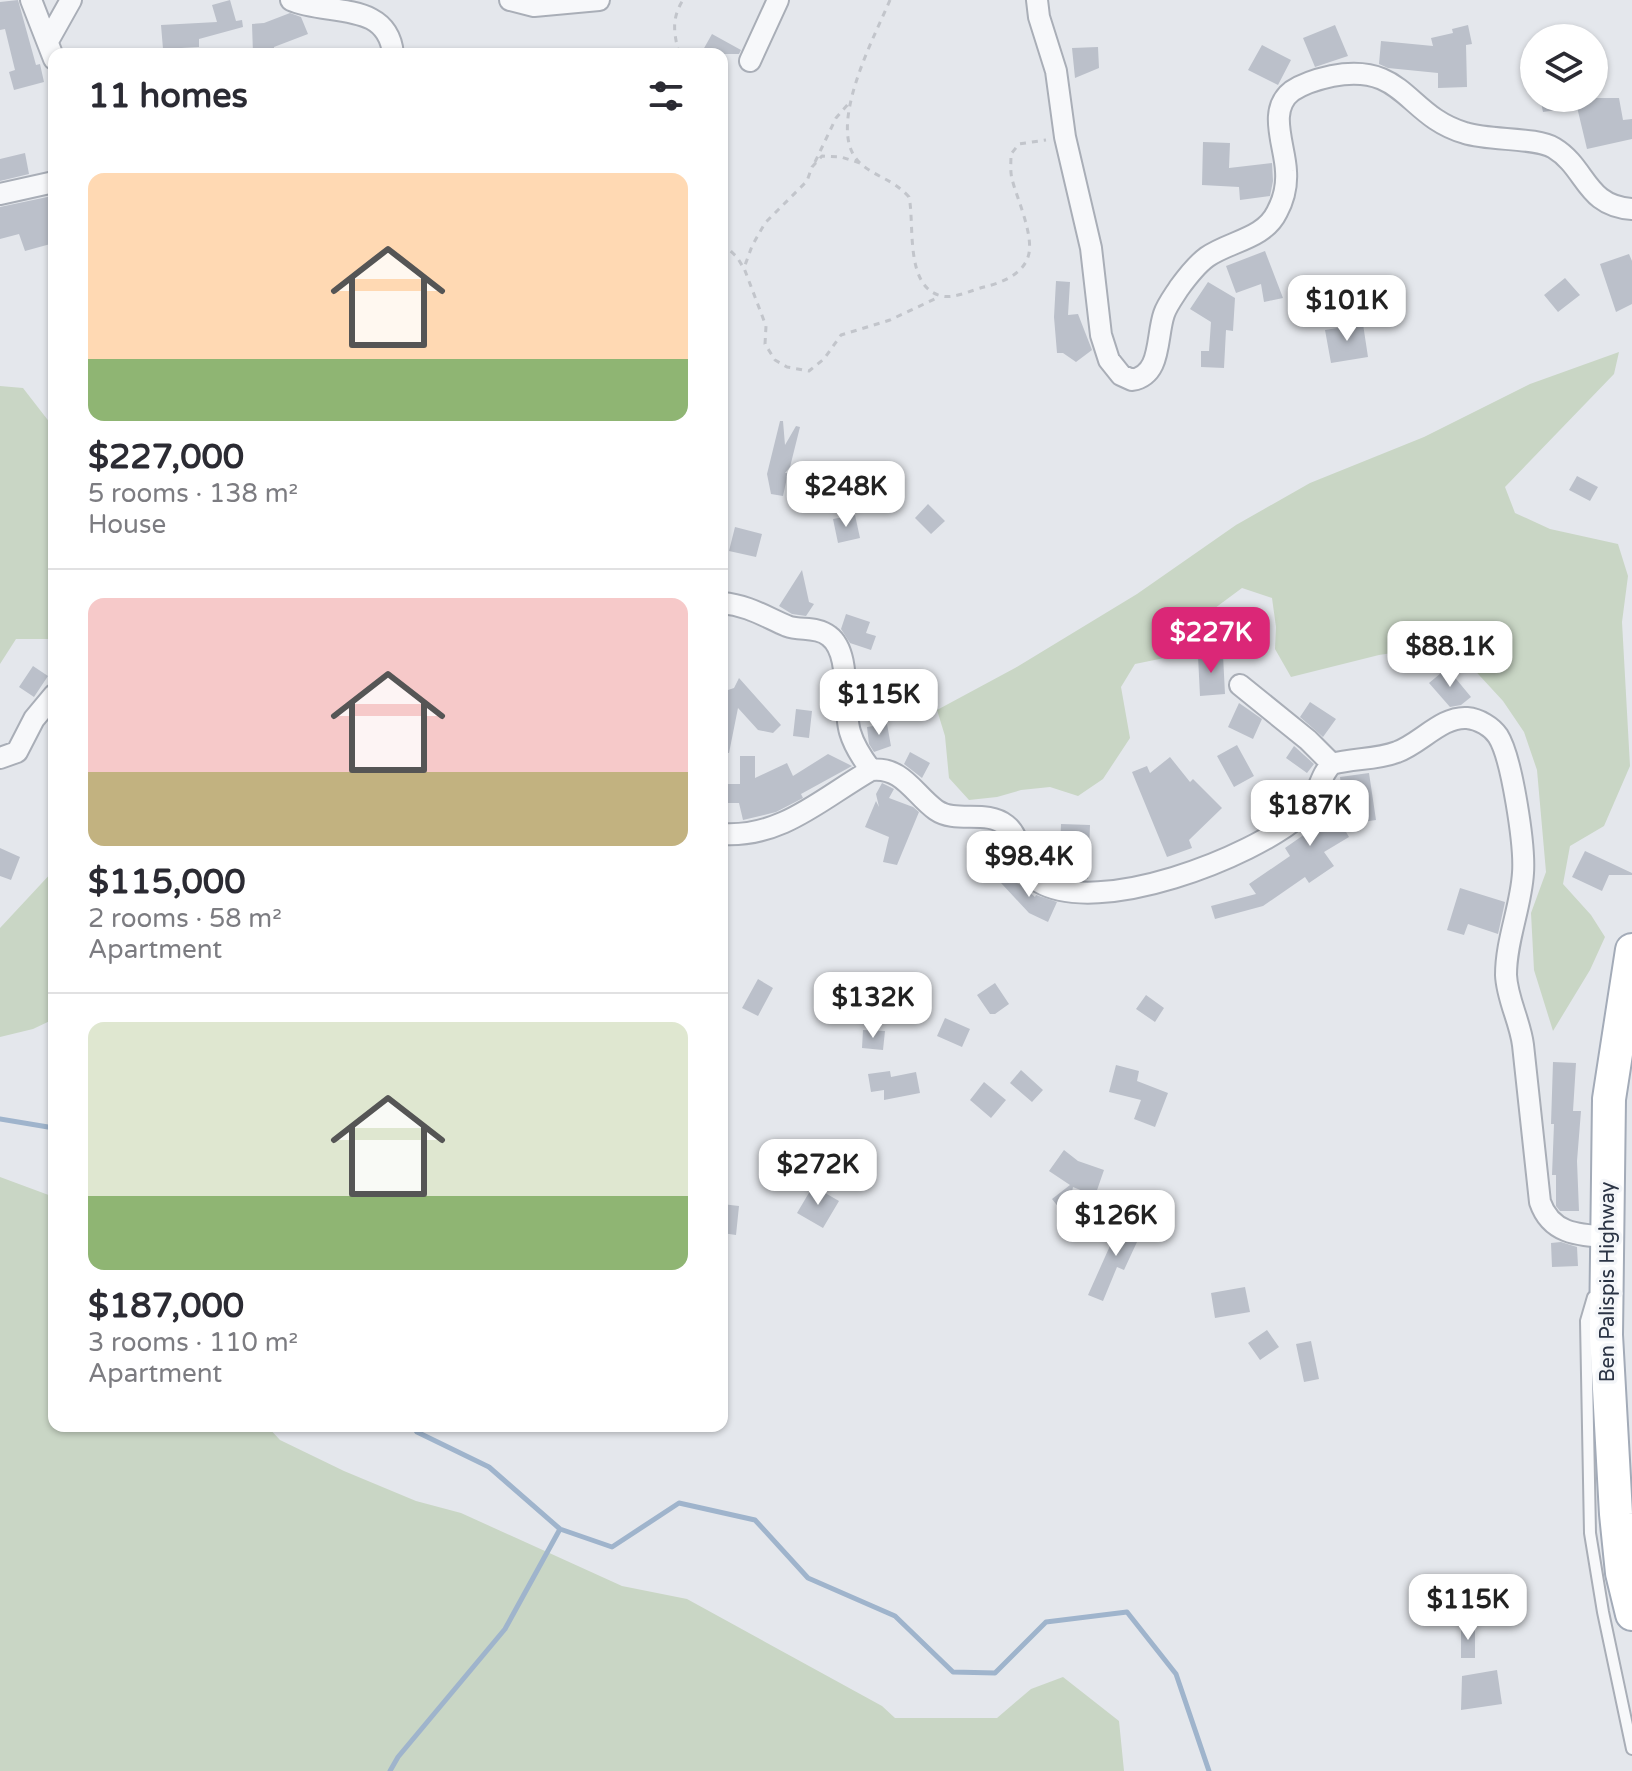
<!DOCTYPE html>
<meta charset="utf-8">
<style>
body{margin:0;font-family:"Varela Round",sans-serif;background:#f7f7f7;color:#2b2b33;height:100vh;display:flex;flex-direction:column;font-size:30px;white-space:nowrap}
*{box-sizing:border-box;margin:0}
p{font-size:26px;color:#7c7c81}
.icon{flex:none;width:44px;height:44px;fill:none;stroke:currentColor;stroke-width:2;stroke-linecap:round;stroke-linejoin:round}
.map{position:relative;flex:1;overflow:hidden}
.panel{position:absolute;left:48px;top:48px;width:680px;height:1384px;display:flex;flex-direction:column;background:#fff;border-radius:16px;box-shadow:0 2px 6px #0004}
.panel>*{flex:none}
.tools{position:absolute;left:1520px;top:24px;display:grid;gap:16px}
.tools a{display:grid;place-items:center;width:88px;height:88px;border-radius:50%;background:#fff;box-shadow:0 2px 6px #0004;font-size:40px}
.price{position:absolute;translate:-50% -68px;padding:0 18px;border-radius:16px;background:#fff;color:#222;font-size:26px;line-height:52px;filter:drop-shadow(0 2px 4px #0008)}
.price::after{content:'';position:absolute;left:50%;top:48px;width:24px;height:18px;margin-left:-12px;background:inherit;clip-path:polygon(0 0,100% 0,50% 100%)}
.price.selected{background:#db2777;color:#fff}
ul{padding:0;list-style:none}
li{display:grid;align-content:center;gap:16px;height:424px;padding:0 40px}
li+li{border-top:2px solid #e1e1e2}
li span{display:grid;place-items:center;height:248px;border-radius:16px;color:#555}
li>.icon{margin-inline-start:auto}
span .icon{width:144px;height:144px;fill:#fffc;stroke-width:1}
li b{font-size:34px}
h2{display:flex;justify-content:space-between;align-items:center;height:96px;padding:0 40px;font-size:34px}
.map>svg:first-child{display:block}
</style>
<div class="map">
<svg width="1632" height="1771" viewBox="0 0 1632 1771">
<rect width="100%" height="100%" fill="#e4e7ec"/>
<path fill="#c9d6c5" d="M1619,352l-5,22 -109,113 10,26 35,16 68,15 10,32 -6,46 8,144 -26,60 -34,20 -7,38 28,31 14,22 -15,33 -37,61 -19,-61 -3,-57 15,-41 -9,-102 -13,-38 -21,-31 -35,-38 -36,-16 -53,8 -88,22 -16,-28 1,-22 -4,-29 -30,-10 -31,23 -37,45 -39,8 -14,23 9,51 -27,41 -25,17 -28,-9 -29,3 -24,7 -28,3 -20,-22 -4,-42 -8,-26 78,-42 122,-74 99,-69 74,-42 114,-46 106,-53z
M0,386l23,2 31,40v214l-5,-3h-33l-16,25z
M54,870v149l-21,10 -33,8v-109z
M0,1177l54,20v229h213l13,14 64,31 72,30 45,12 161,73 65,13 195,107 13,12h102l34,-29 32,-12 56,44 5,50h-1124z"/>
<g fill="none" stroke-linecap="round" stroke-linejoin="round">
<path stroke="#9fb4cc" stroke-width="5" d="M0,1119l54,9
M413,1426l4,6 72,35 71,62 52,18 67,-44 76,17 53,58 87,38 58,56 42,1 51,-51 81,-10 49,62 33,97
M390,1771l8,-14 107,-128 55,-100"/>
</g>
<path fill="#bbc0ca" d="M18,0l18,65 4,-1 4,18 -30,8 -5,-18 6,-2 -10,-41 -5,1v-28z
M230,0l6,21 6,-1 1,7 -44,12v8l-36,2 -2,-24 56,-3 -5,-17z
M290,13l11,4 7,17 -34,13v5l-21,2 -1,-30 12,-1z
M1335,25l13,31 -33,11 -12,-29z
M1468,25l4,19 -6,1 1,42 -29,1v-15l-50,-5 -9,-4 2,-23 52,5 -2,-8 22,-5 -1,-4z
M712,34l29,16 -2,4h-28l-8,-4z
M1262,45l29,15 -13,25 -30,-15z
M1098,47l1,21 -24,10 -3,-30z
M1540,98h79l4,22 9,-1v20l-45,10 -10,-42 -34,5z
M1203,142l27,1 -1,25 43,-5 1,18 -3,15 -30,4 -1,-13 -37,-2z
M25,153l4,21 -29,7v-22z
M52,196l2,47 -29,8 -6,-17 -19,5v-32z
M1265,251l18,47 -19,4 -3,-18 -25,9 -10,-27z
M1629,254l3,7v43l-16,8 -16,-48z
M1565,278l15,17 -22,17 -14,-17z
M1056,281l14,1 -2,33 10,-1 14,36 -16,12 -13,-9h-6l-3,-36z
M1208,282l27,16 -2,33 -7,-1 -2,38 -23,-1v-16h8l2,-29 -21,-13z
M1363,324l5,33 -37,6 -6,-33z
M780,421h3l2,24 11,-19 4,1 -10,40 -5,6h3l-5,23 -12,-2 -4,-20z
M825,470l2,22 14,-1 2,19 -31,2 -3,-41z
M1577,476l21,11 -8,14 -21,-11z
M928,504l17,17 -14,13 -16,-16z
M855,515l5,23 -22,5 -5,-24z
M735,527l27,7 -6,23 -27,-6z
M802,570l7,32 5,2 -8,12 -14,-2 -13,-8z
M846,614l24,8 -4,11 10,3 -5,14 -21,-7 -9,-14z
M1223,655l2,39 -25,2 -2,-40z
M33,666l15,10 -14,21 -15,-10z
M1447,668l24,29 -10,8 -11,2 -21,-24z
M739,678l42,47 -8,8 -15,-3 -20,-22 -9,45h-7v-61l12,-4z
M1310,702l26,17 -13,18 -23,-20z
M1239,703l23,16 -9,20 -25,-12z
M796,709l16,2 -3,27 -16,-2z
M887,724l4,22 -17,6 -5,-8 -2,-17z
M1237,745l17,31 -20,11 -17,-31z
M1294,746l20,18 -7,9 -21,-15z
M910,752l20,11 -8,15 -18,-14z
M828,754l24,12 -51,28 2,4 -27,14 -33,8 -4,-17h-17v-19h18v-28h15v22l32,-15 6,13z
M1170,757l20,25 3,-3 29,29 -33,32 3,8 -25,9 -35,-85 15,-6 3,7z
M1369,773l7,47 -34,5 7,12 -25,15 10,14 -25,17 -4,-6 -42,29 -48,13 -4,-13 45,-12 -7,-10 41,-28 -5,-8 30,-21 -3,-5 3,-3 28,-17 -3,-25z
M882,783l12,6 -5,9 24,9 6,5 -22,53 -14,-3 6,-25 -24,-10 11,-26 3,6 -3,-13z
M1061,824l29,1 -2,54 -29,-4z
M0,848l20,9 -9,23 -11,-4z
M1585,851l47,22v2h-23l-7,16 -30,-14z
M988,869l33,16 14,12 1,-2 21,7 -9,20 -19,-9z
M1460,888l45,14 -7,32 -30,-10 -4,11 -17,-5z
M758,979l15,9 -15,28 -16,-8z
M995,983l14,21 -14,10h-5l-13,-19z
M1146,995l18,13 -9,14 -19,-13z
M945,1018l25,11 -8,18 -25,-11z
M863,1030l22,1 -2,19 -21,-2z
M1553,1062l23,1 -3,48h8l-4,50 2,50h-19l-4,-5v-31h-4l2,-51h-3z
M1116,1065l23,6 -2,10 31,12 -13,34 -21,-8 7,-19 -32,-8z
M1021,1070l22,20 -11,12 -22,-19z
M890,1071l1,6 25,-5 4,21 -36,7v-10l-13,2 -3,-18z
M984,1082l22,18 -15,18 -21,-18z
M1064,1150l14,11 26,9 -9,26 -22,-9 -6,31 -15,-19 18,-14 -21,-14z
M813,1186l26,15 -16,27 -26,-15z
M1150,1192l14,6 -12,25 -14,-6z
M722,1204l17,2 -3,29 -14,-2z
M1122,1219l21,10 -19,41 -7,-3 -14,34 -15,-6z
M1561,1242l16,5 1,19 -26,1 -1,-24z
M1245,1287l5,25 -35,6 -4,-25z
M1267,1330l12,17 -19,13 -12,-17z
M1311,1341l8,38 -15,3 -8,-38z
M1461,1627h14v31h-14z
M1497,1670l5,34 -41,6 1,-34z"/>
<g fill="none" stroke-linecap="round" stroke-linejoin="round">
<defs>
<path id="lane" d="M1597,1296l-4,1 -7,24 4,212 13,79 29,137"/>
<path id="street" d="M31,0l23,59
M291,0c36,16 97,0 102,54
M510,0l24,6 65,-6
M1037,0l2,17 17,54 9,66 26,111 10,87 8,25 12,15 11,5c30,-5 24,-43 32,-66 3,-9 10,-18 15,-26 8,-11 17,-23 28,-31 23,-16 57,-18 70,-45 7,-13 10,-27 9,-41 -1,-26 -19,-61 6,-80 12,-8 26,-12 40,-15 73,-14 74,40 133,57 25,8 71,4 89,15 33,20 31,58 78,61
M48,41l23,-41
M750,61l28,-61
M0,194l54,-12
M722,603c25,2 42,13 65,23 13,5 30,0 42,10 23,17 13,69 21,96 4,14 12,26 21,38
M1240,685l68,55 24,24
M0,758l17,-6 17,-33 20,-24
M722,834c60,4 100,-36 149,-64 31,-4 43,24 65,40 20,14 50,-1 70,15 18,14 12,44 33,57 60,35 212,-24 262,-67 18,-15 17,-39 31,-51 21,-6 44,-4 65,-12 23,-8 45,-36 70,-34 12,1 25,9 31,18 14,22 27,110 25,137 -2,34 -17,67 -17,102 1,24 14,46 17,70l17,157c11,32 38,33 68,35"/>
<path id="primary" d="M1632,950l-23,149 -3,236 10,179 6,59 10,41"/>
</defs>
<use href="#lane" stroke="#a9aeb7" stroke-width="14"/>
<use href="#street" stroke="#a9aeb7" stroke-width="24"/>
<use href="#primary" stroke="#a3abb8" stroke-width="36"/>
<path stroke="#c2c5cb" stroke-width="3" stroke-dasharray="6 6" stroke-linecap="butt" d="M890,0c-15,36 -65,128 -31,162 15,15 33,16 50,35 6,27 -5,91 33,99 12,3 30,-6 42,-9 17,-4 38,-12 44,-30 7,-20 -11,-58 -16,-78 -2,-8 -1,-17 -1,-25l8,-10 27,-4
M679,54c-5,-21 -8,-35 4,-54
M815,162l21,-44 13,-15
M860,163l-19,-6 -19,-1 -10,11 -5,14 -42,42 -13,23 -8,22 22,58 -1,18 10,16 12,7 22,4 15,-12 17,-24 49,-15 49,-23
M722,243l15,14 6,10"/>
<use href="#lane" stroke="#f7f8fa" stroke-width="10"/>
<use href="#street" stroke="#f7f8fa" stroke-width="20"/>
<use href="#primary" stroke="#fff" stroke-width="32"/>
</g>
<g text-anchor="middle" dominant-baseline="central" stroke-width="7" stroke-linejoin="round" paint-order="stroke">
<g font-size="20" fill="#2b3445" stroke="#f4f6f9">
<text transform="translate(1608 1282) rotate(-90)">Ben Palispis Highway</text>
</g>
</g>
</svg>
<div class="tools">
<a><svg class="icon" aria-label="layers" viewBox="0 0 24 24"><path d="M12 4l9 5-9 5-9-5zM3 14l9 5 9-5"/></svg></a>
</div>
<b class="price" style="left:1347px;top:343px">$101K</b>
<b class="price" style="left:846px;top:529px">$248K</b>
<b class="price selected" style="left:1211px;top:675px">$227K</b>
<b class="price" style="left:1450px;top:689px">$88.1K</b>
<b class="price" style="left:879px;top:737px">$115K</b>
<b class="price" style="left:1310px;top:848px">$187K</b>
<b class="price" style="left:1029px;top:899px">$98.4K</b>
<b class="price" style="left:873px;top:1040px">$132K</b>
<b class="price" style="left:818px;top:1207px">$272K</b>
<b class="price" style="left:1116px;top:1258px">$126K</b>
<b class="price" style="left:1468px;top:1642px">$115K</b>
<section class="panel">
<h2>11 homes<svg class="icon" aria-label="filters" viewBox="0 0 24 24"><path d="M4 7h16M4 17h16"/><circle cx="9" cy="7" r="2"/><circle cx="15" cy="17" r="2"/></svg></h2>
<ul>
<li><span style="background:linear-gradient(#ffd9b3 75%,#8fb573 0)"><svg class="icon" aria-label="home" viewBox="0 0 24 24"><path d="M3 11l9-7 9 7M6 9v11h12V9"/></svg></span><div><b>$227,000</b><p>5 rooms · 138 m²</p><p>House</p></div></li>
<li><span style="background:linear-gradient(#f6c9c9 70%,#c2b280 0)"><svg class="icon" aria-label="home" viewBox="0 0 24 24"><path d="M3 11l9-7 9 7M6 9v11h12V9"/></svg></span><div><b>$115,000</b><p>2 rooms · 58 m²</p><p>Apartment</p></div></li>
<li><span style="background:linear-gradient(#dfe7d0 70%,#8fb573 0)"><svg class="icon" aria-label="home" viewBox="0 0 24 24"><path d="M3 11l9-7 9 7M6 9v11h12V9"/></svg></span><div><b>$187,000</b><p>3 rooms · 110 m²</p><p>Apartment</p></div></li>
</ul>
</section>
</div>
